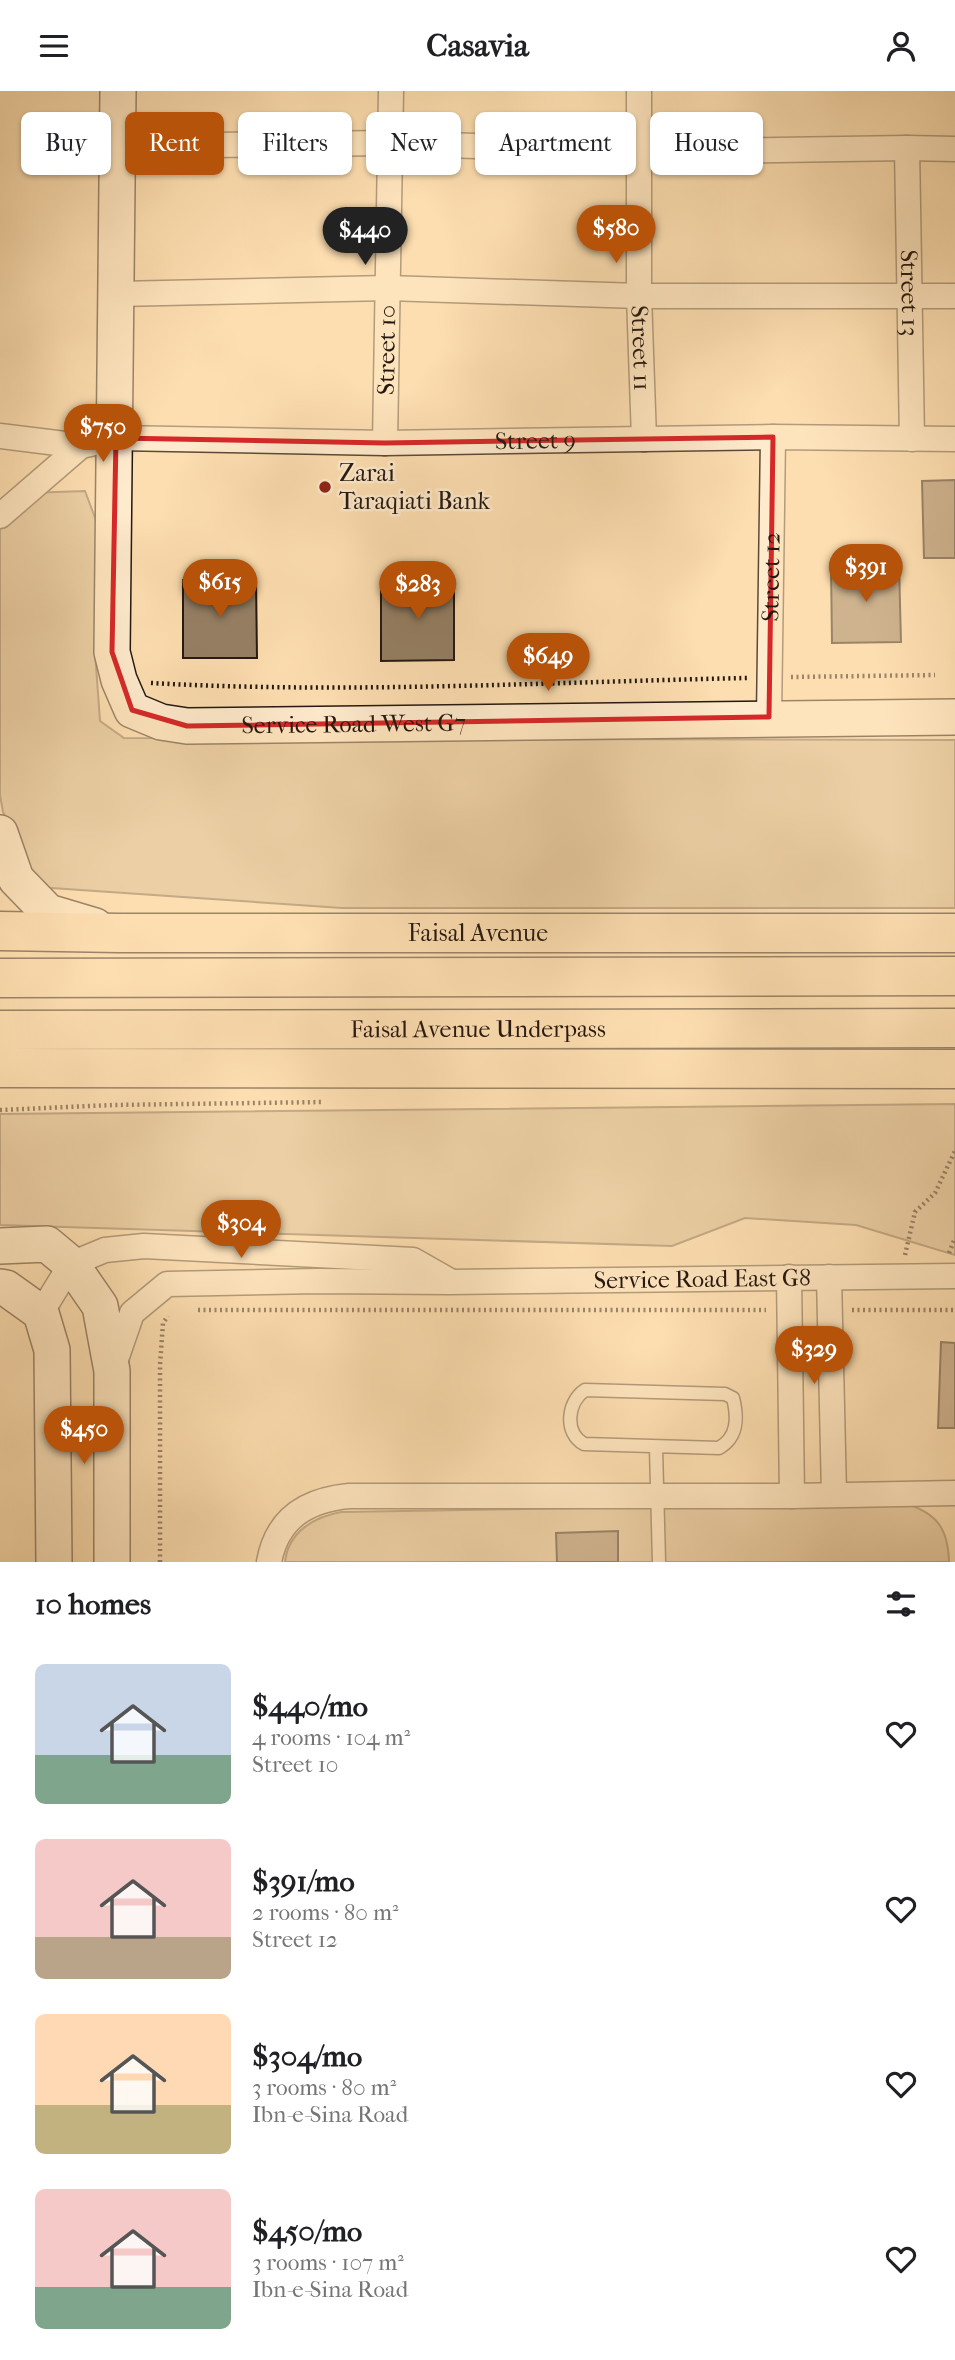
<!DOCTYPE html>
<meta charset="utf-8">
<style>
body{margin:0;font-family:"IM FELL French Canon",serif;background:#f2f2f2;color:#202124;height:100vh;display:flex;flex-direction:column;font-size:26px;white-space:nowrap}
*{box-sizing:border-box;margin:0}
p{font-size:23px;color:#757577}
.icon{flex:none;width:38px;height:38px;fill:none;stroke:currentColor;stroke-width:2;stroke-linecap:round;stroke-linejoin:round}
.map{position:relative;height:1471px;overflow:hidden}
.sheet{display:flex;flex-direction:column;background:#fff;flex:1}
.sheet>*{flex:none}
.banner{position:absolute;left:21px;top:21px;width:914px;height:63px;display:flex;gap:14px}
.price{position:absolute;translate:-50% -60px;padding:0 16px;border-radius:24px;background:#b45309;color:#fff;font-size:23px;line-height:46px;filter:drop-shadow(0 2px 4px #0008)}
.price::after{content:'';position:absolute;left:50%;top:42px;width:21px;height:16px;margin-left:-10px;background:inherit;clip-path:polygon(0 0,100% 0,50% 100%)}
.price.selected{background:#222;color:#fff}
ul{padding:0;list-style:none}
li{display:flex;align-items:center;gap:21px;height:175px;padding:0 35px}
li span{display:grid;place-items:center;flex:none;width:196px;height:140px;border-radius:10px;color:#555}
li>.icon{margin-inline-start:auto}
span .icon{width:84px;height:84px;fill:#fffc;stroke-width:1}
li b{font-size:30px}
h2{display:flex;justify-content:space-between;align-items:center;height:84px;padding:0 35px;font-size:30px}
.chip{padding:0 24px;border-radius:10px;background:#fff;box-shadow:0 2px 5px #0004;font-size:24px;line-height:63px}
.chip.selected{background:#b45309;color:#fff}
header{display:flex;justify-content:space-between;align-items:center;height:91px;padding:0 35px;background:#fff;font-size:32px;font-weight:800}
.map>svg:first-child{display:block}
</style>
<header><svg class="icon" aria-label="menu" viewBox="0 0 24 24"><path d="M4 6h16M4 12h16M4 18h16"/></svg>Casavia<svg class="icon" aria-label="person" viewBox="0 0 24 24"><circle cx="12" cy="8" r="4"/><path d="M4 21q1-7 8-7t8 7"/></svg></header>
<div class="map">
<svg width="955" height="1471" viewBox="0 0 955 1471">
<rect width="100%" height="100%" fill="#fddeb0"/>
<filter id="stains"><feTurbulence type="fractalNoise" baseFrequency=".00286" numOctaves="4"/><feColorMatrix values="0 0 0 0 .2 0 0 0 0 .09 0 0 0 0 .02 0 0 0 .5 -.17"/></filter>
<radialGradient id="worn" r=".72"><stop offset=".6" stop-color="#630" stop-opacity="0"/><stop offset="1" stop-color="#630" stop-opacity=".3"/></radialGradient>
<path fill="#d8bc95" stroke="#7e6a53" stroke-width="2" d="M85,400l12,32 -2,129 5,69 24,17 831,2v168h-613l-305,-21 -34,-75 -3,-17v-279l27,-23z
M955,1013v151l-99,-30 -111,-7 -73,28 -672,-21v-111z
M904,1412c33,10 44,25 45,59h-664c3,-30 29,-45 56,-50z"/>
<path fill="#957f64" stroke="#251811" stroke-width="2" d="M955,389v78h-31l-2,-77z
M899,473l2,78 -69,1 -1,-77z
M256,488l1,79h-74v-78z
M454,490v79l-73,1v-79z
M941,1251l14,1v85h-17z
M618,1440v31h-61l-1,-29z"/>
<g fill="none" stroke-linecap="round" stroke-linejoin="round">
<defs>
<path id="lane" d="M585,1299l140,4 8,4c5,20 5,39 -14,50l-135,-4c-20,-11 -17,-42 1,-54z
M656,1357l3,114"/>
<g id="street">
<path id="s1" d="M639,0v205l5,143"/>
<path d="M119,55l271,-3 249,9 268,-4 48,1"/>
<path id="s2" d="M907,57l5,291"/>
<path d="M117,203l270,-6 252,8h316"/>
<path id="s3" d="M0,345l81,10 35,-8 269,5 388,-6 182,2"/>
<path id="s4" d="M385,352l6,-352"/>
<path d="M0,425l81,-70"/>
<path id="s5" d="M769,626l4,-280"/>
<path d="M789,1186l3,219"/>
<path d="M829,1186l5,217"/>
<path d="M41,1222l30,-49 34,-14 39,-4 269,14 37,21"/>
<path id="s6" d="M113,1277l19,-55 35,-29 151,-3 132,1 505,-6"/>
<path d="M269,1471c8,-44 38,-62 80,-66h443l163,-3"/>
</g>
<g id="secondary">
<path id="s7" d="M118,0l-6,561 7,28 13,30 29,12 26,4 768,-9"/>
<path d="M0,742l16,46 32,33 47,14"/>
<path d="M0,1155l47,-2 24,20 29,42 12,65v191"/>
<path d="M0,1196l6,1 35,25 11,37 2,212"/>
</g>
<g id="primary">
<path id="s8" d="M0,840l119,2h836"/>
<path d="M0,887l955,-2"/>
<path id="s9" d="M0,939l955,-2"/>
<path d="M0,977l955,1"/>
</g>
</defs>
<use href="#lane" stroke="#5b4a39" stroke-width="15"/>
<use href="#street" stroke="#5b4a39" stroke-width="27"/>
<use href="#secondary" stroke="#251811" stroke-width="38"/>
<use href="#primary" stroke="#251811" stroke-width="41"/>
<path stroke="#251811" stroke-width="4.5" stroke-dasharray="2 3.5" stroke-linecap="butt" d="M791,586l144,-2
M151,592c198,11 398,-1 596,-5
M0,1019l113,-5 211,-3
M949,1162l6,-15
M905,1164l10,-43 20,-19 20,-42
M198,1219h568
M852,1219h103
M160,1471v-197l3,-42 5,-7"/>
<use href="#lane" stroke="#feeacc" stroke-width="12"/>
<use href="#street" stroke="#feeacc" stroke-width="24"/>
<use href="#secondary" stroke="#feeacc" stroke-width="35"/>
<use href="#primary" stroke="#fddeb0" stroke-width="38"/>
</g>
<path d="M0 0H955V1471H0ZM773,346l-4,280 -582,9 -55,-16 -20,-58 4,-214 269,5z" fill="#fddeb0" fill-opacity=".55" fill-rule="evenodd"/>
<path fill="none" stroke="#d62828" stroke-width="5" stroke-linejoin="round" d="M773,346l-4,280 -582,9 -55,-16 -20,-58 4,-214 269,5z"/>
<circle fill="#8f2418" stroke="#feeacc" stroke-width="2.5" cx="325" cy="396" r="7"/>
<g text-anchor="middle" dominant-baseline="central" stroke-width="5" stroke-linejoin="round" paint-order="stroke">
<g font-size="24" fill="#251811" stroke="#feeacc">
<text stroke="none"><textPath href="#s2" startOffset="145">Street 13</textPath></text>
<text stroke="none"><textPath href="#s1" startOffset="257">Street 11</textPath></text>
<text stroke="none"><textPath href="#s4" startOffset="93">Street 10</textPath></text>
<text stroke="none"><textPath href="#s3" startOffset="537">Street 9</textPath></text>
<text stroke="none"><textPath href="#s5" startOffset="140">Street 12</textPath></text>
<text stroke="none"><textPath href="#s7" startOffset="847">Service Road West G7</textPath></text>
<text stroke="none"><textPath href="#s8" startOffset="478">Faisal Avenue</textPath></text>
<text stroke="none"><textPath href="#s9" startOffset="478">Faisal Avenue Underpass</textPath></text>
<text stroke="none"><textPath href="#s6" startOffset="639">Service Road East G8</textPath></text>
</g>
<g font-size="24" fill="#251811" stroke="#feeacc" text-anchor="start">
<text x="339" y="382">Zarai<tspan x="339" dy="28">Taraqiati Bank</tspan></text>
</g>
</g>
<rect width="100%" height="100%" filter="url(#stains)"/>
<rect width="100%" height="100%" fill="url(#worn)"/>
</svg>
<b class="price" style="left:616px;top:174px">$580</b>
<b class="price selected" style="left:365px;top:176px">$440</b>
<b class="price" style="left:103px;top:373px">$750</b>
<b class="price" style="left:866px;top:513px">$391</b>
<b class="price" style="left:220px;top:528px">$615</b>
<b class="price" style="left:418px;top:530px">$283</b>
<b class="price" style="left:548px;top:602px">$649</b>
<b class="price" style="left:241px;top:1169px">$304</b>
<b class="price" style="left:814px;top:1295px">$329</b>
<b class="price" style="left:84px;top:1375px">$450</b>
<div class="banner">
<a class="chip">Buy</a>
<a class="chip selected">Rent</a>
<a class="chip">Filters</a>
<a class="chip">New</a>
<a class="chip">Apartment</a>
<a class="chip">House</a>
</div>
</div>
<section class="sheet">
<h2>10 homes<svg class="icon" aria-label="filters" viewBox="0 0 24 24"><path d="M4 7h16M4 17h16"/><circle cx="9" cy="7" r="2"/><circle cx="15" cy="17" r="2"/></svg></h2>
<ul>
<li><span style="background:linear-gradient(#c9d6e8 65%,#7fa58c 0)"><svg class="icon" aria-label="home" viewBox="0 0 24 24"><path d="M3 11l9-7 9 7M6 9v11h12V9"/></svg></span><div><b>$440/mo</b><p>4 rooms · 104 m²</p><p>Street 10</p></div><svg class="icon" aria-label="heart" viewBox="0 0 24 24"><path d="M12 20l-8-8c-3-5 5-10 8-4 3-6 11-1 8 4z"/></svg></li>
<li><span style="background:linear-gradient(#f6c9c9 70%,#b9a48a 0)"><svg class="icon" aria-label="home" viewBox="0 0 24 24"><path d="M3 11l9-7 9 7M6 9v11h12V9"/></svg></span><div><b>$391/mo</b><p>2 rooms · 80 m²</p><p>Street 12</p></div><svg class="icon" aria-label="heart" viewBox="0 0 24 24"><path d="M12 20l-8-8c-3-5 5-10 8-4 3-6 11-1 8 4z"/></svg></li>
<li><span style="background:linear-gradient(#ffd9b3 65%,#c2b280 0)"><svg class="icon" aria-label="home" viewBox="0 0 24 24"><path d="M3 11l9-7 9 7M6 9v11h12V9"/></svg></span><div><b>$304/mo</b><p>3 rooms · 80 m²</p><p>Ibn-e-Sina Road</p></div><svg class="icon" aria-label="heart" viewBox="0 0 24 24"><path d="M12 20l-8-8c-3-5 5-10 8-4 3-6 11-1 8 4z"/></svg></li>
<li><span style="background:linear-gradient(#f6c9c9 70%,#7fa58c 0)"><svg class="icon" aria-label="home" viewBox="0 0 24 24"><path d="M3 11l9-7 9 7M6 9v11h12V9"/></svg></span><div><b>$450/mo</b><p>3 rooms · 107 m²</p><p>Ibn-e-Sina Road</p></div><svg class="icon" aria-label="heart" viewBox="0 0 24 24"><path d="M12 20l-8-8c-3-5 5-10 8-4 3-6 11-1 8 4z"/></svg></li>
</ul>
</section>
